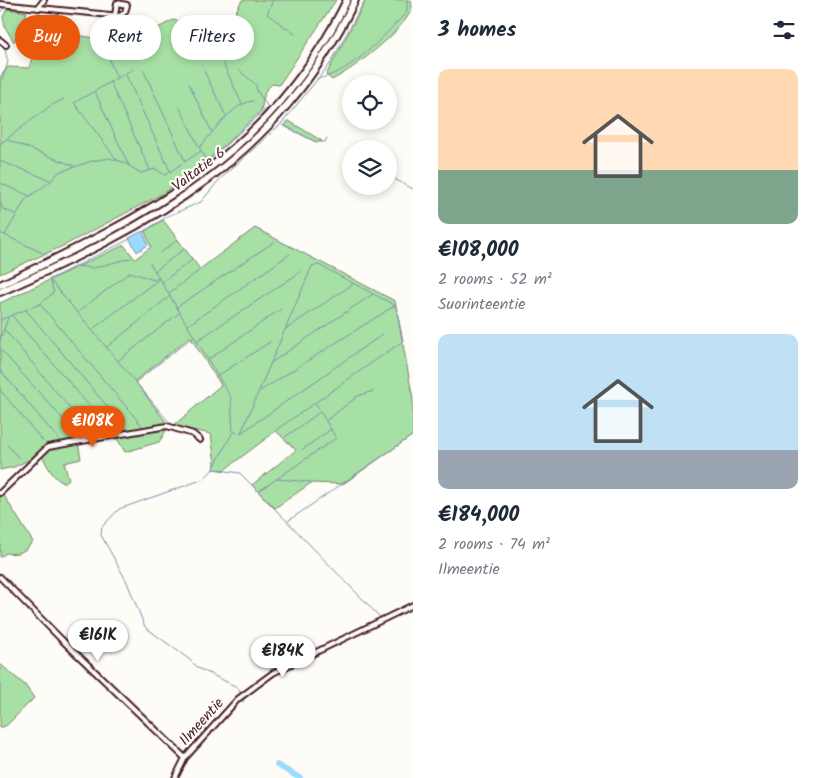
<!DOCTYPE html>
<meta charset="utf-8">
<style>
body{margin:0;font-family:Kalam,sans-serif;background:#f6f6f7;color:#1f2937;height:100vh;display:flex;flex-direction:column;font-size:19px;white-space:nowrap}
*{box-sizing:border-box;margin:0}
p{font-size:16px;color:#747a83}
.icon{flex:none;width:28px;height:28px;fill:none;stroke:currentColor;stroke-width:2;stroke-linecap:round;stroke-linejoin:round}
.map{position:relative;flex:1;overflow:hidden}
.drawer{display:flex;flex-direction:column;background:#fff;width:410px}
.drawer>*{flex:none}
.top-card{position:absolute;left:15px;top:15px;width:322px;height:45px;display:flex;gap:10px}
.tools{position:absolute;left:342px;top:75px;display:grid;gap:10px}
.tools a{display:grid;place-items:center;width:55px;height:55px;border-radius:50%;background:#fff;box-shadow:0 2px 8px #0003;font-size:25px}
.price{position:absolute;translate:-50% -42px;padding:0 11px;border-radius:18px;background:#fff;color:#222;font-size:16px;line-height:32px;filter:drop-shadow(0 1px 2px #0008)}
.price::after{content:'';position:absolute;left:50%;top:30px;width:15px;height:11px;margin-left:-8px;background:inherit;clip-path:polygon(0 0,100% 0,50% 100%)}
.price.current{background:#ea580c;color:#fff}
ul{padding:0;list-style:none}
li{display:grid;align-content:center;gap:10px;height:265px;padding:0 25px}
li span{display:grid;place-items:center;height:155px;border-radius:10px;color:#555}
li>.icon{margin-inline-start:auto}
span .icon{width:90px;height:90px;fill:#fffc;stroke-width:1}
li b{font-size:21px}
h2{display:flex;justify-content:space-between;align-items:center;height:60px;padding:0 25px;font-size:21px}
.chip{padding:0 18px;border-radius:22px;background:#fff;box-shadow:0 2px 8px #0003;font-size:18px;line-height:45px}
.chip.current{background:#ea580c;color:#fff}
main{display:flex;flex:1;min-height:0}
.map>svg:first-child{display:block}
</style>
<main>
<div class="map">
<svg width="413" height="778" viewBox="0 0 413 778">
<rect width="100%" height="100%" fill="#fdfcf7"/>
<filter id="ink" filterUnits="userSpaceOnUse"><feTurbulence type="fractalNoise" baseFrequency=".02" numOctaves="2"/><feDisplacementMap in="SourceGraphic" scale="10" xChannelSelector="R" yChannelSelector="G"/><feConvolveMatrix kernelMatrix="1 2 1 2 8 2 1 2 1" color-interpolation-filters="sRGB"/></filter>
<g filter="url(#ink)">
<path fill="#a7e0a5" stroke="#788068" d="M242,0h94l-57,85 -7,-1 -7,7 -4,20 -56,52 -43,31 -97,51 -65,29v-197l8,-10 21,1 11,-38 90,13 43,-23 30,7 30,-10z
M366,0h45l1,8c-7,22 -60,62 -80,72l-6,-5z
M7,9l20,3 -13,30 -9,-15 -2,-10z
M287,121h2l33,20 -6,1 -31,-16z
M163,220l37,49 55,-41 140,73 18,98v36l-70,49 -32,-1 -36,25 -23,-23 44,-35 -20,-19 -52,39 -11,-1 2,-5 -4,-30 -38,-8 48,-41 -31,-48 -55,44 34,45 -10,16 -34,10 -10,-17 -37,7 3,17 -17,4 5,16 -4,4c-13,-4 -17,-17 -24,-29l-27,13 -14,3v-167l124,-58 11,14 16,-12 -6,-16z
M3,494l30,48c-9,10 -14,13 -27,11l-6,4v-60z
M0,664l25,21 9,13 -27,27 -7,3z"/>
<path fill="#9bdafd" stroke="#7b8fa9" d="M143,231l5,14 -11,7 -8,-14z"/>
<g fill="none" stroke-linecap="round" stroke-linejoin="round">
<path stroke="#7b8fa9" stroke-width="1" d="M273,0l-6,14 28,20
M0,13l5,-6
M223,63l19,41
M143,69l42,92
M204,71l22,45
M126,75l44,96
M117,78l-7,-16v-12l15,-11 3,-21
M317,79c37,-7 64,-41 90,-67v-12
M110,82l40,88
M189,84l23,48
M0,86l8,-24 -4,-16
M95,92l34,74
M180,108l21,43 7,10 60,-54 -11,-16 -1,-6 -17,-15
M282,125l34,17h9l2,-4
M8,140l66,26
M0,144l50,-38 14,-7
M200,147c12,-14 34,-45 53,-46
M117,160l-43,-57 59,-34
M0,161l50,19
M389,176l24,13
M0,183l30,13
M0,202l3,7 12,5
M143,232l25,-16 33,-14 18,-22 62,-56 49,-60 35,-64
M0,233l47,22
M5,235l20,-35 26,-19 8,-9 33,-11 17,-3 14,4 18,11 14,-4 10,6 36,-24
M160,253l17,-13
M150,263l81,135 2,34 -20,37 -9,10 -85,30 -17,18 -1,8 25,45 19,47 45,33 8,8 39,19 7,12 -1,3
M77,266l16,2 38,-10
M155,271l29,-22
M50,279l80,-40
M50,280l119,142
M162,282l30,-22
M169,293l31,-23
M40,304l103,123
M177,307l97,-65
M26,310l101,120
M78,312l52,-40 24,8 4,-2
M12,316l100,116
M0,320l40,-16 14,-12 -4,-11
M188,325l102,-71
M4,329l89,107
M93,329l66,-50
M286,329l67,-45
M0,340l8,-22
M198,340l104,-69
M107,347l63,-51
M0,349l80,89
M209,359l72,-50
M119,360l60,-47
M272,362l101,-68
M0,370l61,72
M219,375l51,-33
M137,381l57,-45
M0,390l43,51
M260,391l134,-85
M327,420l31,-24 15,-5
M233,432l8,1 142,-99
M241,433l71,-167 7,-1 77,41 7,35 -127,89
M285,437l35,-25
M7,445l11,12
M302,450l29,-21
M213,469l27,4 141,145
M277,479l34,3
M259,491l77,-53 -20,-34
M288,521l125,-86"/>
<path stroke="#9bdafd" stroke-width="5.5" d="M277,765l23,13"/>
<defs>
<path id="street" d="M0,4c40,4 80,8 120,12l5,-4 2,-7 -10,-2 -2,12
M38,8l6,-8
M0,40l6,5
M0,493l48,-46 119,-21 26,8 7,6
M0,577l61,62 124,119
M175,778l10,-20 53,-59 35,-26 140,-68"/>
<path id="highway" d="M0,285c149,-70 271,-130 347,-285
M0,292c154,-68 278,-133 355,-292"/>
</defs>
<use href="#street" stroke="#4a1f2b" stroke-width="8"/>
<use href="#highway" stroke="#4a1f2b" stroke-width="10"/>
<use href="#street" stroke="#fdfcf7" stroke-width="4"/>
<use href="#highway" stroke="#fdfcf7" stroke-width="6"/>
</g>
</g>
<g text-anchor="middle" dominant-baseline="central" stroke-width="4.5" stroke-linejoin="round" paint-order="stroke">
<g font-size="15" fill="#4a1f2b" stroke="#fdfcf7">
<text transform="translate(199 170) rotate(-37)">Valtatie 6</text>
<text transform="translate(202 722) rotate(-48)">Ilmeentie</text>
</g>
</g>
</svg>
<div class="tools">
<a><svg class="icon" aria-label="locate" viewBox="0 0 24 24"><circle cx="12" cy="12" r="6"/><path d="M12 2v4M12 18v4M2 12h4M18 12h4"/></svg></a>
<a><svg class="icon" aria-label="layers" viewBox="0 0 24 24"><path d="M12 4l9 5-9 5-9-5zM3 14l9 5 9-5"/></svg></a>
</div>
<b class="price current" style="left:93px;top:448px">€108K</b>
<b class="price" style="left:98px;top:662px">€161K</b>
<b class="price" style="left:283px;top:678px">€184K</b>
<div class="top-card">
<a class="chip current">Buy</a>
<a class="chip">Rent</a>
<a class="chip">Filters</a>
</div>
</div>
<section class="drawer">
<h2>3 homes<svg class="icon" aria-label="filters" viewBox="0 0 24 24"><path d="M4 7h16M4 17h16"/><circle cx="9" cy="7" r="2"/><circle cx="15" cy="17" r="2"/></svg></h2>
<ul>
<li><span style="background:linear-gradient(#ffd9b3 65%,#7fa58c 0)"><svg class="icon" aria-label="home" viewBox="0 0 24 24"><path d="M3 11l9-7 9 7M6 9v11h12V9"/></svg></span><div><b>€108,000</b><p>2 rooms · 52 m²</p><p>Suorinteentie</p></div></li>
<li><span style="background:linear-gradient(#bfe0f5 75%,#9aa5b1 0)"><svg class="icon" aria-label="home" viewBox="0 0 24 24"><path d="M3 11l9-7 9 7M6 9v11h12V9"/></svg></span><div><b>€184,000</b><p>2 rooms · 74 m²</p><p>Ilmeentie</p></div></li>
</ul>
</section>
</main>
